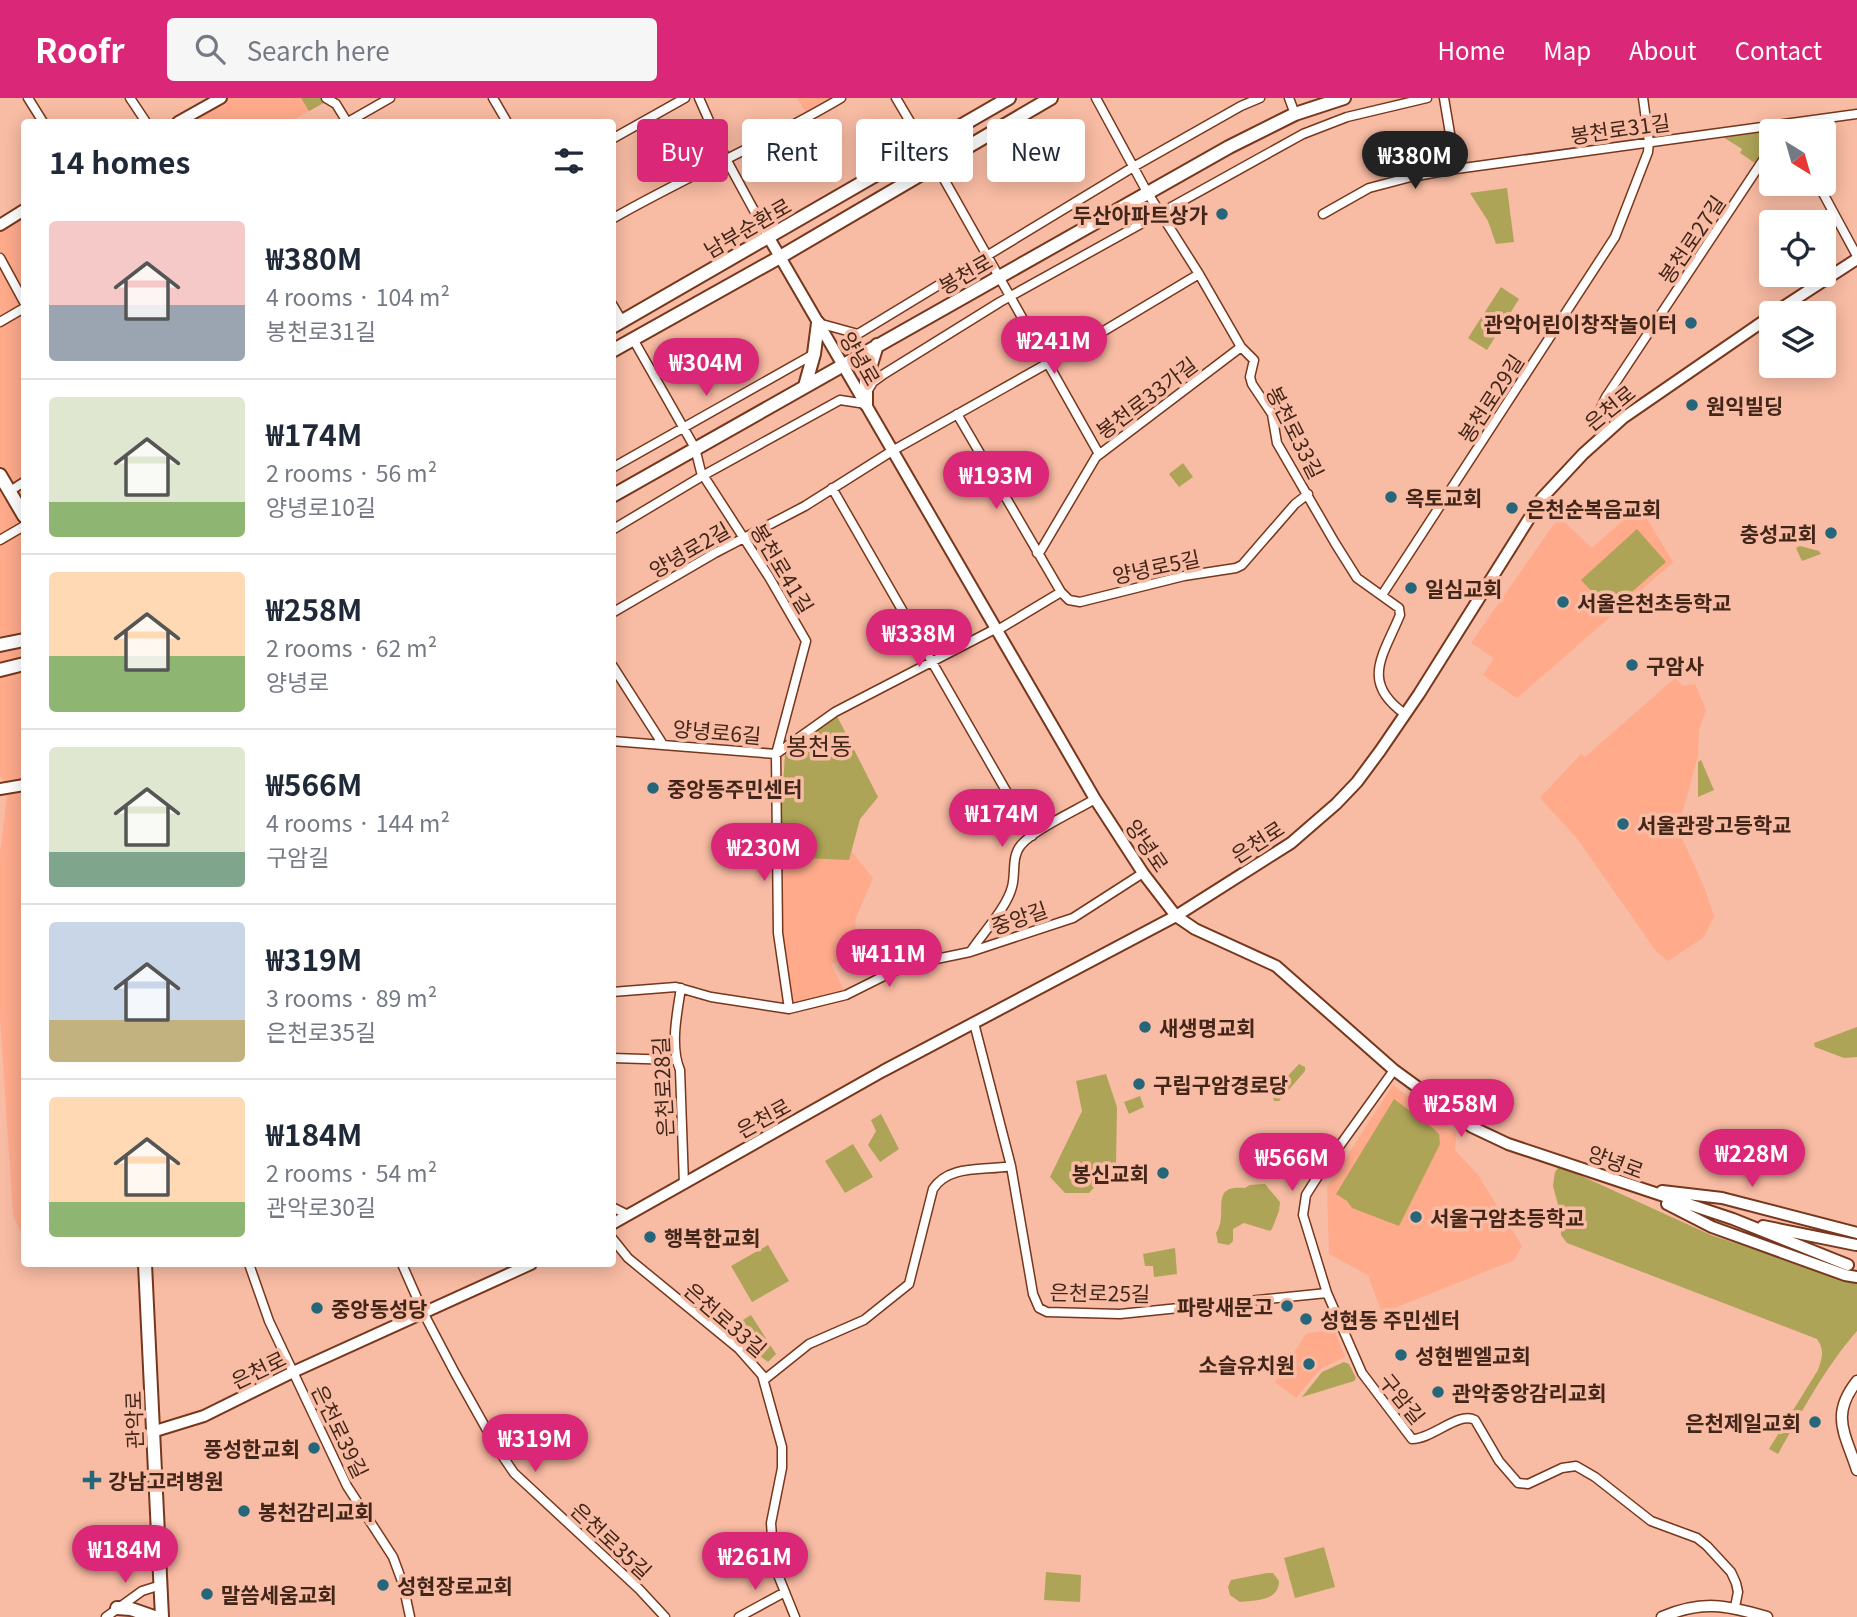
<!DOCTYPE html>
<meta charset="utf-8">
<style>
body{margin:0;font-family:Georgia,"Noto Sans KR",serif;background:#f6f6f7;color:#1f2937;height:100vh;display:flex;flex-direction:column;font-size:26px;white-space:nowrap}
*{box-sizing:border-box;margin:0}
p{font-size:23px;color:#747a83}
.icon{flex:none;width:38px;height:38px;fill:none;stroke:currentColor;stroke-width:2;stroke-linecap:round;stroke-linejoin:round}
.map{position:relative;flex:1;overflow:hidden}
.panel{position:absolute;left:21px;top:21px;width:595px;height:1148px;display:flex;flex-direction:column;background:#fff;border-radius:7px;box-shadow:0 4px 18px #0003}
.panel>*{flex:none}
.banner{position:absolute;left:637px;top:21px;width:665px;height:63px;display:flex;gap:14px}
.needle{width:46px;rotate:143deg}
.controls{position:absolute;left:1759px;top:21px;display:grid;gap:14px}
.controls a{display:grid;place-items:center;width:77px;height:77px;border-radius:7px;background:#fff;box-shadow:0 4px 18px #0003;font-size:35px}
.price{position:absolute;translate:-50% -60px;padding:0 16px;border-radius:24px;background:#db2777;color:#fff;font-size:23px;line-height:46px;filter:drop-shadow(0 2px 4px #0008)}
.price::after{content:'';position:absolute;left:50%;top:42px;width:21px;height:16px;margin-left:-10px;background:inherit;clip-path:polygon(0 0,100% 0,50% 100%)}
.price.active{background:#222;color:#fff}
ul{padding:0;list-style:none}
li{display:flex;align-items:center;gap:21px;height:175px;padding:0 28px}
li+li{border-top:2px solid #e0e1e3}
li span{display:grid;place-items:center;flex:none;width:196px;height:140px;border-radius:7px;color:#555}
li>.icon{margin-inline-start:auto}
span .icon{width:84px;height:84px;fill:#fffc;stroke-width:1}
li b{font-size:30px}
h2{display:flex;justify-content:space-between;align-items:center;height:84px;padding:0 28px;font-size:30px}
.pill{padding:0 24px;border-radius:7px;background:#fff;box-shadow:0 4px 18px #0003;font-size:24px;line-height:63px}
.pill.active{background:#db2777;color:#fff}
header{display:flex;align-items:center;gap:42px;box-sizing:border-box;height:98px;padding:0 35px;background:#db2777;color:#fff}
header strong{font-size:33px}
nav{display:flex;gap:38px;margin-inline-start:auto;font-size:24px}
.search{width:490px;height:63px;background:#f6f6f7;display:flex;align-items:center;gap:18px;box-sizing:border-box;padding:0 24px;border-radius:7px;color:#747a83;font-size:26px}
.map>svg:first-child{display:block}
</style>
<header>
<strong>Roofr</strong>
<div class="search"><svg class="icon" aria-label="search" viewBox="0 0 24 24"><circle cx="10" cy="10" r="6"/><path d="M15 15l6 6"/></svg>Search here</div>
<nav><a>Home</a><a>Map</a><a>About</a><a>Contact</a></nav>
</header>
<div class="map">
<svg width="1857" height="1519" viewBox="0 0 1857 1519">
<rect width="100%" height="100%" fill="#f8bba3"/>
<path fill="#feaa8b" d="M221,0h105l3,2 -34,19 2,3h-112z
M797,0h43l-31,19z
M24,112v1031l-11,-26 -13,-198v-164l8,-65 -8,-12v-551z
M1639,408l34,56 -156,136 -34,-23 11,-17 -23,-15 88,-126 33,31z
M1675,580l8,8 12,-2 11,26 -7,20 -1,26 -16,58 -2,20 24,53 10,29 -10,21 -36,24 -12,-10 -80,-114 -36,-39 41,-44 4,3z
M785,655l93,44 -18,22 -9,32 22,27 -18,42 4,35 -28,9 15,31 -57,14 -11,-76 1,-76z
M1393,987l63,47 -1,18 23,25 44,71 -8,14 -132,53 -14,-38 -39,-21 -2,-67z
M1334,1231l11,28 -25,12 -24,29 -21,-16 31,-48z"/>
<path fill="#aea457" d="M301,0h25l3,2 -20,11z
M1771,32l3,1h-3v7l-16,25 -15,-10 2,-4 -19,-12z
M1507,90l7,54 -18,2 -8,-23 -18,-28z
M1501,189l18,12 -32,51 -19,-12z
M1183,365l10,14 -14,10 -10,-13z
M1637,431l29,33 -56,49 -29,-31z
M1800,448l19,5 2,3 -19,7 -6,-13z
M835,614l43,85 -18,22 -11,41 -70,-3 6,-104z
M1701,662l13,30 -16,7v-35z
M1857,929v30l-13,1 -29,-11 -1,-4z
M1299,966l6,3v4l-26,30h-5l-2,-8z
M1106,976l11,33 -1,57 -27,29h-24l-15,-16 32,-66 -6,-30z
M1140,998l4,11 -15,7 -5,-12z
M1394,1001l40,30 5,5 1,10 -41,82 -47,-18 -5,-7 -11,-7z
M881,1016l18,35 -19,13 -12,-17 8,-14 -5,-11z
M853,1046l20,33 -28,16 -20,-32z
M1558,1070h6l147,67 146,48v48c-31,35 -56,82 -79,123l-9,-5 49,-79c4,-12 7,-20 -1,-31l-250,-96 -6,-8v-19l-8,-30 2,-14z
M1265,1086l15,18 -1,9 -7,18 -2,2 -26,-8 -11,6v12l-4,4 -11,-2 -2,-10c14,-19 -9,-49 29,-45l5,-3z
M768,1147l21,36 -37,21 -21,-36z
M1175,1150l2,26 -23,3 -1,-11h-8l-2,-12z
M751,1217l25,39 -8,8 -15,-11 -15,-28z
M1344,1264l5,2 7,14 -2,3 -52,16 20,-25z
M1324,1449l11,40 -40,11 -11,-40z
M1046,1474l35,3 -1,27 -36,-2z
M1267,1475h6l6,8c0,20 -23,19 -39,21l-10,-7 -2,-8 3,-7z"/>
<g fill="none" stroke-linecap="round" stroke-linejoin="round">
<defs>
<path id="minor" d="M28,0l15,24
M130,0l16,24
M326,0l10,6 11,18
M493,0l14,24
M699,0l27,61 43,79
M896,0l29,49
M1096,0l51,94 52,82 42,73 13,13 -4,17 2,7 20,30 5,29 58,100 22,35 42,30 1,7c-17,41 -40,67 5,99
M1289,0l6,16
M1444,0l12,71 401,-55
M348,24l42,-24
M612,41l73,-41
M936,67l163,289
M1818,86l39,72
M1323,116l46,-26 42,-11 45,-8
M612,121c75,-43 155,-77 229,-121
M0,160l24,44
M612,206l10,17
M0,224l24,-14
M818,225l40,11 277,-168 106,-60 19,-8
M633,241l62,109 6,24 68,105 37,64 -30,113 2,179 11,76
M867,294l6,-10 11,-8 116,-72 303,-168 44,-17 80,-19
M957,316l104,178
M1608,333c-12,-13 -10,-19 -2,-34l165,-249
M612,370l202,-114
M832,390l200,348
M10,393l14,-9
M612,432l92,-55 136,-75 26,4
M0,442l24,-14
M1037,455l4,-3 55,-93 145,-110
M1382,497l233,-358 33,-85 1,-10 -6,-44
M612,515l103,-60 90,-47 87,-55 190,-107 117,-70
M996,533l65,-39 8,8 11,2 104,-26 52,-8 6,-3 53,-61 13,-10
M612,567l50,78
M612,643l164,13 59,-42 160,-83
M971,853c12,-18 36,-44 41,-64 4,-14 -1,-30 9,-42 14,-16 54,-34 74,-46
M681,890c-4,25 -11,59 -1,82l4,114
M612,894l64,-5 35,10 78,12 57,-14 46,-23 20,-8 58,-12 103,-34 70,-45
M974,925l37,143 22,128 6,14 8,4 73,2 207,-21
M612,960l64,2
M1394,972l-76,106 -12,19 -3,20 24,78 35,80 50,66c21,0 46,-28 63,-19l24,41 19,22 10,1 34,-16 14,-2 19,11 56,44 46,17 10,8 24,26 5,11 2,9 -3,15
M612,1109l16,8
M612,1140l16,20 111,91 23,26 20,72v21l-11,55 3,42 21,52
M249,1166l20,57 78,165 46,71 10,27 7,33
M402,1166l22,50 31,59 42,75 17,25 125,116 26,28
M764,1282l45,-36 55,-24 45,-36 24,-95c16,-25 51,-18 78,-23
M106,1519l36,-26 19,-6
M739,1519l46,-25"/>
<path id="tertiary" d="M1857,1283c-27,34 -12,52 0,89
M1662,1519c40,-17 65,-12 105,0"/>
<path id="secondary" d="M178,24l43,-24
M0,127l24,-15
M769,140l326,561 48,74 33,43 19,13 81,37 118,104 78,57 36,17 225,75 115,46
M1774,215l83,-54
M0,691l24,-4
M1662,1093l60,7 135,35
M1667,1106l45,23 133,48 12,2
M612,1126l271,-153 293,-155 115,-73 45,-39 21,-22 23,-31 39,-57 123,-196 41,-44 40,-36 148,-102
M1763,1128l93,19
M152,1334l52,-16 89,-44 238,-108"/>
<path id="primary" d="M612,229l397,-229
M612,253l168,-94 271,-159
M805,288l9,-32 4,-31
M866,306v-23l11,-36
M0,377l24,41
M612,398l617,-349 66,-33 49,-16
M0,547l24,-5
M0,572l24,-6
M145,1166l17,353
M117,1510l14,1 23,8"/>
</defs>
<use href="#minor" stroke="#77371c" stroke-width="11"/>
<use href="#tertiary" stroke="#77371c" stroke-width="13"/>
<use href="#secondary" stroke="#77371c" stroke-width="14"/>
<use href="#primary" stroke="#77371c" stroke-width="16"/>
<use href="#minor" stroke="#fff" stroke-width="8"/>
<use href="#tertiary" stroke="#fff" stroke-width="10"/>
<use href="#secondary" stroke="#fff" stroke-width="10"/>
<use href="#primary" stroke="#fff" stroke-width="12"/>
</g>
<g fill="#25667a" stroke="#f8bba3" stroke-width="2.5">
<circle cx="1222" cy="116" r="7"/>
<circle cx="1691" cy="225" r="7"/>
<circle cx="1692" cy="307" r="7"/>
<circle cx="1391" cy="399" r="7"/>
<circle cx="1512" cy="410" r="7"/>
<circle cx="1831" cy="435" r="7"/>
<circle cx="1411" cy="490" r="7"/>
<circle cx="1563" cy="504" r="7"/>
<circle cx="1632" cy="567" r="7"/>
<circle cx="653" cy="690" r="7"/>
<circle cx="1623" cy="726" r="7"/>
<circle cx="1145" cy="929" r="7"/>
<circle cx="1139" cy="986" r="7"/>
<circle cx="1163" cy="1075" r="7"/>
<circle cx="1416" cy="1119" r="7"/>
<circle cx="650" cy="1139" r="7"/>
<circle cx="1287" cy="1208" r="7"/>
<circle cx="317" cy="1210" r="7"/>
<circle cx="1306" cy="1221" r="7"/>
<circle cx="1401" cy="1257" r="7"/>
<circle cx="1309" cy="1266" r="7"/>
<circle cx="1438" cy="1294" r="7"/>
<circle cx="1815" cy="1324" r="7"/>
<circle cx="314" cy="1350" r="7"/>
<path d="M88.5 1371.5h7v7h7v7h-7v7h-7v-7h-7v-7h7z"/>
<circle cx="244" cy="1413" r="7"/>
<circle cx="383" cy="1487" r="7"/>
<circle cx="207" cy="1496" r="7"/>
</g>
<g text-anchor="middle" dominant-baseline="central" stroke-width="7" stroke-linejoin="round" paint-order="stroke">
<g font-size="21" fill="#43261a" stroke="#f8bba3">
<text transform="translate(1620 30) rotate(-8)">봉천로31길</text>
<text transform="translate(747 129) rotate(-30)">남부순환로</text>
<text transform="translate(1691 141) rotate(-56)">봉천로27길</text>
<text transform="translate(965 175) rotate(-30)">봉천로</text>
<text transform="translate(861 260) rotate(60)">양녕로</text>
<text transform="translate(1146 299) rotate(-37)">봉천로33가길</text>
<text transform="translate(1490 300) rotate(-57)">봉천로29길</text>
<text transform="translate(1609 309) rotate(-39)">은천로</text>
<text transform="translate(1296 334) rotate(63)">봉천로33길</text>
<text transform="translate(689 451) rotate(-30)">양녕로2길</text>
<text transform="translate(1156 468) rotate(-12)">양녕로5길</text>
<text transform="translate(783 470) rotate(59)">봉천로41길</text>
<text transform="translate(717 633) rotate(5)">양녕로6길</text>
<text transform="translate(1257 743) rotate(-33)">은천로</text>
<text transform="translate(1148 747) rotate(56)">양녕로</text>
<text transform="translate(1019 819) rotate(-19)">중앙길</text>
<text transform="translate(662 989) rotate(-93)">은천로28길</text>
<text transform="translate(763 1019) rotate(-29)">은천로</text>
<text transform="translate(1616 1063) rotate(20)">양녕로</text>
<text transform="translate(1100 1194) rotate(1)">은천로25길</text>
<text transform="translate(726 1221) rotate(41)">은천로33길</text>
<text transform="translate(258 1271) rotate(-26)">은천로</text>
<text transform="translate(1403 1300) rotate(51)">구암길</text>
<text transform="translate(133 1322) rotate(-92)">관악로</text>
<text transform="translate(341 1333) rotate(64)">은천로39길</text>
<text transform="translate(612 1442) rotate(43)">은천로35길</text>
</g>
<g font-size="21" font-weight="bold" fill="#43261a" stroke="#f8bba3" text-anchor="start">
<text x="1208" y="116" text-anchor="end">두산아파트상가</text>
<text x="1677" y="225" text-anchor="end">관악어린이창작놀이터</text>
<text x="1706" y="307">원익빌딩</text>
<text x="1405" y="399">옥토교회</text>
<text x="1526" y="410">은천순복음교회</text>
<text x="1817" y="435" text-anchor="end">충성교회</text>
<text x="1425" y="490">일심교회</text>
<text x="1577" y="504">서울은천초등학교</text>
<text x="1646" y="567">구암사</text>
<text x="667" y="690">중앙동주민센터</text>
<text x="1637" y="726">서울관광고등학교</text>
<text x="1159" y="929">새생명교회</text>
<text x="1153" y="986">구립구암경로당</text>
<text x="1149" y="1075" text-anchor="end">봉신교회</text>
<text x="1430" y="1119">서울구암초등학교</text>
<text x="664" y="1139">행복한교회</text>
<text x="1273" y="1208" text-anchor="end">파랑새문고</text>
<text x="331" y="1210">중앙동성당</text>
<text x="1320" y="1221">성현동 주민센터</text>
<text x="1415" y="1257">성현벧엘교회</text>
<text x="1295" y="1266" text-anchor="end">소슬유치원</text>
<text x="1452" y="1294">관악중앙감리교회</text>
<text x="1801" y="1324" text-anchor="end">은천제일교회</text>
<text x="300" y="1350" text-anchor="end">풍성한교회</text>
<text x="108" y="1382">강남고려병원</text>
<text x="258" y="1413">봉천감리교회</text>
<text x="397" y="1487">성현장로교회</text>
<text x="221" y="1496">말씀세움교회</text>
</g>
<g font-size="24" fill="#43261a" stroke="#f8bba3">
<text x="819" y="646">봉천동</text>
</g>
</g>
</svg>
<div class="controls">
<a><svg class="needle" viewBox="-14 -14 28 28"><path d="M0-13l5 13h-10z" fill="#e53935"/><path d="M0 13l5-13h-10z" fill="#747a83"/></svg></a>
<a><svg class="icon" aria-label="locate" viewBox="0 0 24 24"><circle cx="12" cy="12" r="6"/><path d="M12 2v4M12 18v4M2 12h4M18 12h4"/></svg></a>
<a><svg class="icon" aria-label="layers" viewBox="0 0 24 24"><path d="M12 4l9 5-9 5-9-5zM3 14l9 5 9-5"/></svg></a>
</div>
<b class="price active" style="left:1415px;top:93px">₩380M</b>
<b class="price" style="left:1054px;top:278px">₩241M</b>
<b class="price" style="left:706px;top:300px">₩304M</b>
<b class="price" style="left:996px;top:413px">₩193M</b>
<b class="price" style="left:919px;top:571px">₩338M</b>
<b class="price" style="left:1002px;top:751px">₩174M</b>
<b class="price" style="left:764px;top:785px">₩230M</b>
<b class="price" style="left:889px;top:891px">₩411M</b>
<b class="price" style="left:1461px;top:1041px">₩258M</b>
<b class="price" style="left:1752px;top:1091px">₩228M</b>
<b class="price" style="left:1292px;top:1095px">₩566M</b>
<b class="price" style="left:535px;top:1376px">₩319M</b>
<b class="price" style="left:125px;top:1487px">₩184M</b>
<b class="price" style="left:755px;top:1494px">₩261M</b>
<div class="banner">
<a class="pill active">Buy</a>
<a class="pill">Rent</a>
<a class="pill">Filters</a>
<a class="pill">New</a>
</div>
<section class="panel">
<h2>14 homes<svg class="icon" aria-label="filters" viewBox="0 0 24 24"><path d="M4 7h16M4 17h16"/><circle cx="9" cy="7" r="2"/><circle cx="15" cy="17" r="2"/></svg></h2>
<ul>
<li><span style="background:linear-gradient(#f6c9c9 60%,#9aa5b1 0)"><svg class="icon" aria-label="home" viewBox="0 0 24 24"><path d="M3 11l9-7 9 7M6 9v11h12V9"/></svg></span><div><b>₩380M</b><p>4 rooms · 104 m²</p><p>봉천로31길</p></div></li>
<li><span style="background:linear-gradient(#dfe7d0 75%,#8fb573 0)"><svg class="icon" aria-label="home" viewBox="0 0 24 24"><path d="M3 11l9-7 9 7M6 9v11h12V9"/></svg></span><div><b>₩174M</b><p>2 rooms · 56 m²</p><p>양녕로10길</p></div></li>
<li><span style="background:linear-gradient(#ffd9b3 60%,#8fb573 0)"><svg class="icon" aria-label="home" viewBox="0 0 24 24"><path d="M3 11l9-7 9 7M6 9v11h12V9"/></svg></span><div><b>₩258M</b><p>2 rooms · 62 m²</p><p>양녕로</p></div></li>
<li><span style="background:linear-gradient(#dfe7d0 75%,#7fa58c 0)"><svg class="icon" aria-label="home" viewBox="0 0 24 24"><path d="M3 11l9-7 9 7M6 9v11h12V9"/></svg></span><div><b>₩566M</b><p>4 rooms · 144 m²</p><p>구암길</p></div></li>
<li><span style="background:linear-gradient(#c9d6e8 70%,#c2b280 0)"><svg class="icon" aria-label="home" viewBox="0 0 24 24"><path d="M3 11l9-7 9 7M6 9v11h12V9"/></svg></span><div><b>₩319M</b><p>3 rooms · 89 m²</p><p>은천로35길</p></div></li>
<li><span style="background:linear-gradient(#ffd9b3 75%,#8fb573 0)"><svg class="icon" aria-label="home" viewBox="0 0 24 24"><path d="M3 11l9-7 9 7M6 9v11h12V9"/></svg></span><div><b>₩184M</b><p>2 rooms · 54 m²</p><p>관악로30길</p></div></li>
</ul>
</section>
</div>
